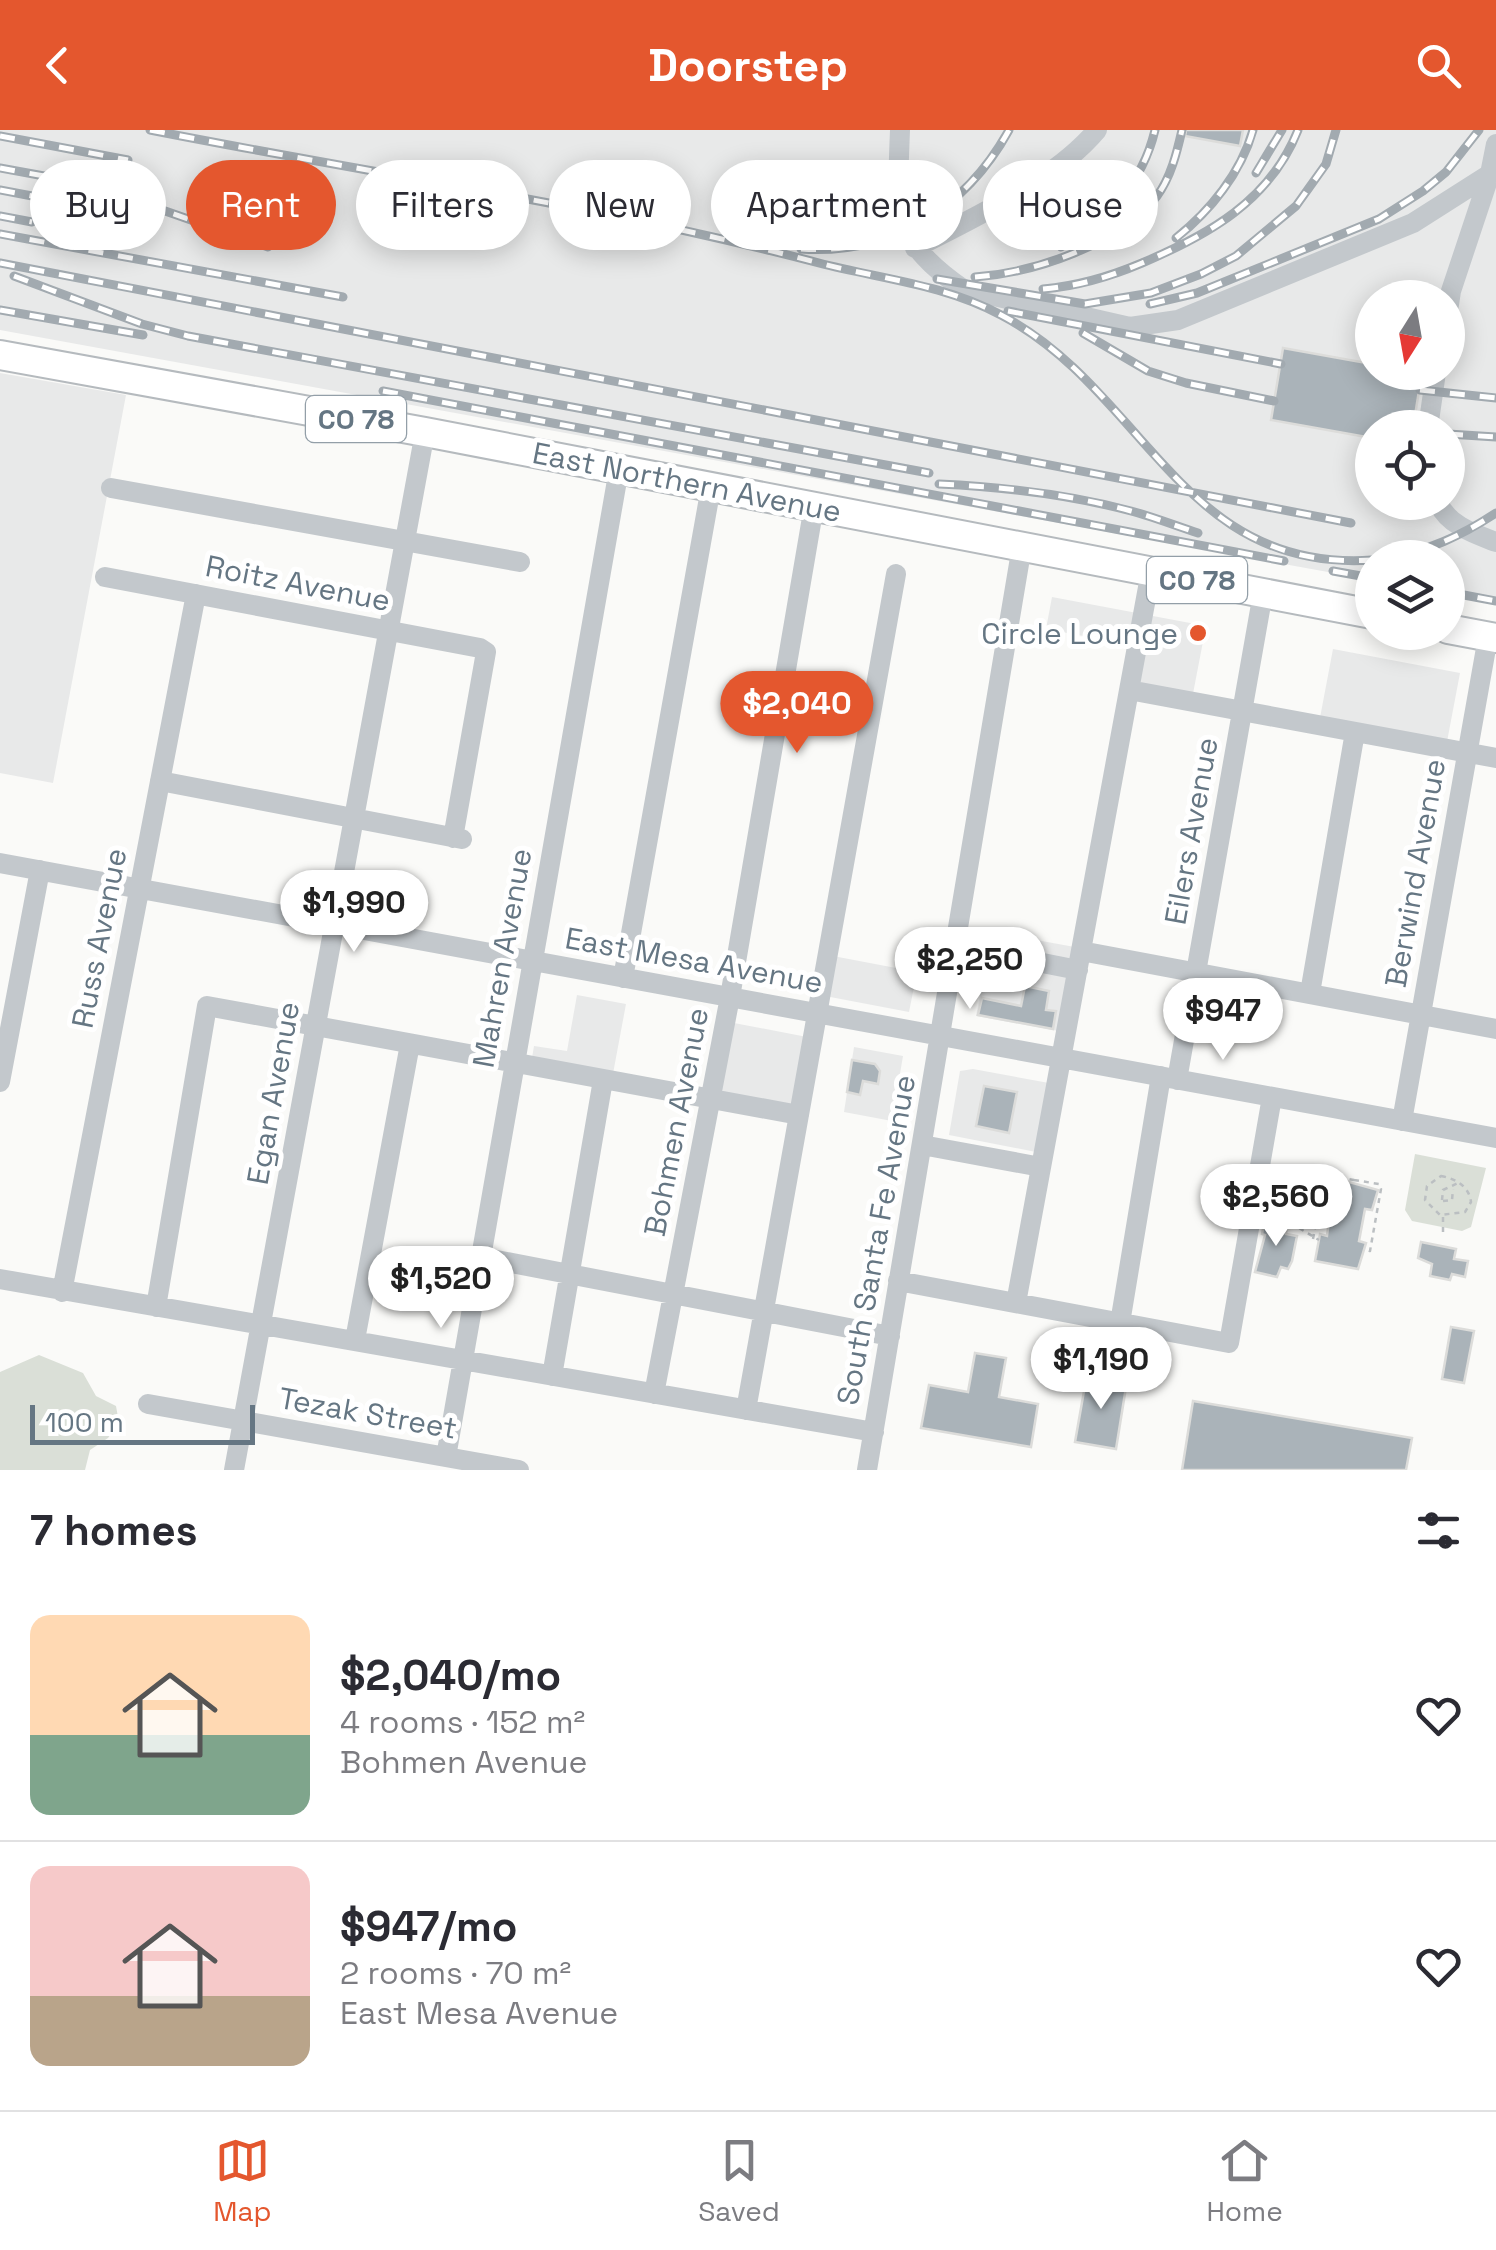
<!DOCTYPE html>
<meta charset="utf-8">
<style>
body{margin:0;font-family:"Space Grotesk",sans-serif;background:#f7f7f7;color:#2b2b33;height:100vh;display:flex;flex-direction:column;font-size:38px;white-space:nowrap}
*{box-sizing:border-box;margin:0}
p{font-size:32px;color:#7c7c81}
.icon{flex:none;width:55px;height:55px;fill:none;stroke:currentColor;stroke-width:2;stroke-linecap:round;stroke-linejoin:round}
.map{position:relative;height:1340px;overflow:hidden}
.details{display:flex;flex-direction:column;background:#fff;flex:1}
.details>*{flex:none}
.guide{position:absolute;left:30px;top:30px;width:1438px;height:90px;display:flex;gap:20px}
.needle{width:65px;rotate:191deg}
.fabs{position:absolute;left:1355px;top:150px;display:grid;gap:20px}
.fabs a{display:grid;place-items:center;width:110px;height:110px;border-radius:50%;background:#fff;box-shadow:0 5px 25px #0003;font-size:50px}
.scale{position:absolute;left:30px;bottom:25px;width:225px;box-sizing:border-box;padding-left:10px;border:5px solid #657683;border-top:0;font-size:28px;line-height:35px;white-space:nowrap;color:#657683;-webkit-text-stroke:8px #fff;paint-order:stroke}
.price{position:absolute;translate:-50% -85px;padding:0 22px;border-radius:35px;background:#fff;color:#222;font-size:32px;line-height:65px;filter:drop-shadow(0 2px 5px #0008)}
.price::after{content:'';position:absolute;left:50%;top:60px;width:30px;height:22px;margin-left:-15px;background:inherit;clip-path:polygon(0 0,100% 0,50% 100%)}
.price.selected{background:#e4572e;color:#fff}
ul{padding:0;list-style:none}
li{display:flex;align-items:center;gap:30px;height:250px;padding:0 30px}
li+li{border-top:2px solid #e1e1e2}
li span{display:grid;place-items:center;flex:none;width:280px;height:200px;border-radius:20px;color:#555}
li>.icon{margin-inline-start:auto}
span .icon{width:120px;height:120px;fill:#fffc;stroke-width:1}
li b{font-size:42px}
h2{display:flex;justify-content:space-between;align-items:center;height:120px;padding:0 30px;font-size:42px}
.tag{padding:0 35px;border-radius:45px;background:#fff;box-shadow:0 5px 25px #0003;font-size:35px;line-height:90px}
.tag.selected{background:#e4572e;color:#fff}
header{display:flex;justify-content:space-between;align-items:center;height:130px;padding:0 30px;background:#e4572e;color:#fff;font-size:45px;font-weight:700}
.menu{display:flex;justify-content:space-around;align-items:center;height:140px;border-top:2px solid #e1e1e2;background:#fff;font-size:28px;color:#7c7c81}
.menu a{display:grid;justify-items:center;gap:5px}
.menu .selected{color:#e4572e}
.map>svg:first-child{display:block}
</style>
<header><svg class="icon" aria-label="back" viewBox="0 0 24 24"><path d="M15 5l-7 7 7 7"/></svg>Doorstep<svg class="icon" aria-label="search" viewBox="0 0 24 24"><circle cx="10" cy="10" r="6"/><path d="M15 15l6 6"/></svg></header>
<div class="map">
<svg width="1496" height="1340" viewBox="0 0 1496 1340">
<rect width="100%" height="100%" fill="#fafaf8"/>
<path fill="#e8e9e9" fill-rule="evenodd" d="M0,0h1496v472l-48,-9v-35h-76v22l-1372,-250zM1372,168h76v74h-76zM1372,298h76v74h-76z
M0,243l126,22 -73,388 -53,-10z
M1052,467l154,29 -15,78 -68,-12 8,-47 -85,-16z
M1333,519l127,24 -14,74 -127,-24z
M992,802l88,16 -16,84 -88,-16z
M833,826l84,16 -8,40 -84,-16z
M577,865l49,9 -14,75 -81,-15 3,-18 33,5z
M734,893l73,14 -14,76 -73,-14z
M854,917l49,9 -11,65 -48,-9z
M973,939l76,14 -13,69 -87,-17 11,-64z"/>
<path fill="#dadfd7" d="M1415,1024l71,14 -15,59 -9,4 -50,-10 -7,-11z
M39,1225l44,18 13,23 20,10 3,17 -11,15 -18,12 -5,20h-85v-98z"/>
<path fill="#aab3b9" stroke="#dcdcda" stroke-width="2.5" d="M1186,0h57l-3,16 -55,-10z
M1283,218l89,16v8h50l-9,56h-41v10l-101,-18z
M1025,856l24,5 -3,19 10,1 -3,18 -75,-14 4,-17 39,8z
M852,930l23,4 5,7 -2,13 -15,-3 -3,14 -13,-3z
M984,956l33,6 -8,41 -33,-7z
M1342,1050l36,10 -6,20 -7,-1 -6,32 7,2 -8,26 -43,-8 5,-27 7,2 7,-53z
M1265,1089l22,5 -1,10 11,2 -5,25 -4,8 -7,-2 -4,10 -22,-5 10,-37 -3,-1z
M1421,1112l35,7 -2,10 14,2 -3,16 -13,-3 -2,6 -20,-4 2,-12 -14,-6z
M1451,1197l23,4 -10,52 -22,-4z
M975,1223l31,5 -7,39 39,7 -7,43 -110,-19 8,-43 39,7z
M1087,1244l40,7 -11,68 -41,-7z
M1193,1271l219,37 -6,32h-224z"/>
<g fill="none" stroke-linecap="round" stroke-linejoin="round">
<defs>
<path id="major" d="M0,225l425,77 947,182
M1448,499l48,9"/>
</defs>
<use href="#major" stroke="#b5babe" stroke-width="32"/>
<path stroke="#bbbfc2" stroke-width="2.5" stroke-dasharray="5 5" stroke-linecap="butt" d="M1441,1046c15,3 28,10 30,26l-6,10 -25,3 -15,-15 2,-14z
M1354,1050l25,4 2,5 -11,62 -5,-2
M1442,1070l1,-10 15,-7
M1443,1071l9,-1 1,-11
M1272,1087l12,2 35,21
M1283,1093l8,-39
M1443,1102v-16
M1313,1109l12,-64 29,5v2"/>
<path stroke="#c3c8cc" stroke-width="20" d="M900,0c-3,80 -8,110 63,159l167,38 48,-7 235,-97 77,-49
M915,118c58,-30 139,-67 182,-118
M1448,181l3,-20 39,-117 6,-30
M1428,298l8,-56
M111,358l409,74
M1438,372c9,23 37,32 58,40
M105,447l375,71 6,4 -33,186
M1129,560l367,68
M160,651l302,58
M0,733l1496,275
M956,816l122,24
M1081,821l415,78
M623,848l88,-491
M1310,863l45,-261
M1177,950l86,-487
M0,952l40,-212
M1402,991l86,-484
M922,1015l119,22
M481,1127l409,79
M0,1149l874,153
M898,1151l331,62 43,-246
M62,1162l134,-698
M1016,1173l135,-732
M156,1177l51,-301 592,109
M1120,1193l41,-247
M355,1210l55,-296
M552,1246l51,-296
M654,1264l76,-397 84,-491
M148,1274l371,66
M746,1280l150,-836
M446,1327l173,-988
M234,1340l191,-1038
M867,1340l155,-924"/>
<use href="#major" stroke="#fff" stroke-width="28"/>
<defs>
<path id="rail" d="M150,0c223,44 450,75 669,133 62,16 124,21 182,52 144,75 180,258 371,245
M0,6l128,24
M0,38l88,16 180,63
M1256,43l26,-43
M0,60l106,20
M0,86l32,6
M0,104l343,63
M1176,108c34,-27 65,-65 77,-108
M1061,117c47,-30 81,-62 94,-117
M801,119c91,6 165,-41 208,-119
M0,133l1351,260
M14,146l128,48 46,12 741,137
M975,147c58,-4 146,-33 182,-81 14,-19 20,-44 25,-66
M937,149l148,25 66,-11 50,-19 35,-18 60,-50 30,-42 10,-34
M1043,159c36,-3 66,-12 99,-26 66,-28 128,-62 156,-133
M1150,174l47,-11 182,-74 44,-28 23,-19 33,-42
M0,180l143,25
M1008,181l273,53
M1083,203l65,38 38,12 88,18
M1420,260l76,8
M383,261l901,170
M1413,297l3,1
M1448,304l48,3
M939,354c65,3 129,10 192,27 23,6 45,15 67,22
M1387,428c41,-7 74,-22 109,-45
M1333,441l39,7
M1448,462l48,9"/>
</defs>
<use href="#rail" stroke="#a2aab0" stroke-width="9"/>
<use href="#rail" stroke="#fff" stroke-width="5" stroke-dasharray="15" stroke-linecap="butt"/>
</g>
<circle fill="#e4572e" stroke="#fff" stroke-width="4" cx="1198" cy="503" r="10"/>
<g text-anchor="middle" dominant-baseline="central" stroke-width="10" stroke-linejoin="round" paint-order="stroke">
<g fill="#fff" stroke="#939fa8" stroke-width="2.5">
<rect x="306" y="266" width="100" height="46" rx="8"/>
<rect x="1147" y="427" width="100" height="46" rx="8"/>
</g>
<g font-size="28" font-weight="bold" fill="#657683">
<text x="356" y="289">CO 78</text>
<text x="1197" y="450">CO 78</text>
</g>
<g font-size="30" fill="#657683" stroke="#fff">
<text transform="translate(687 352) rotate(11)">East Northern Avenue</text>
<text transform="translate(298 453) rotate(11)">Roitz Avenue</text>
<text transform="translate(1191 701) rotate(-80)">Eilers Avenue</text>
<text transform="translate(1415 743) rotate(-80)">Berwind Avenue</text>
<text transform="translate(99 808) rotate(-79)">Russ Avenue</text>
<text transform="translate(502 828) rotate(-80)">Mahren Avenue</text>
<text transform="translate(694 830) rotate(10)">East Mesa Avenue</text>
<text transform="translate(273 963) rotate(-80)">Egan Avenue</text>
<text transform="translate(676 992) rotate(-79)">Bohmen Avenue</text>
<text transform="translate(876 1110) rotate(-80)">South Santa Fe Avenue</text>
<text transform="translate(368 1283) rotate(10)">Tezak Street</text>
</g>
<g font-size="30" fill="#657683" stroke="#fff" text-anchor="end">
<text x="1178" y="503">Circle Lounge</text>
</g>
</g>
</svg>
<div class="fabs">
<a><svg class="needle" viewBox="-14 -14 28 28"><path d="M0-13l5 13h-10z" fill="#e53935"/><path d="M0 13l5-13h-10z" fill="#7c7c81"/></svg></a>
<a><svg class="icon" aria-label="locate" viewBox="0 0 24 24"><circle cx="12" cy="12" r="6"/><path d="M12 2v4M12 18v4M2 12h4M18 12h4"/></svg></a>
<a><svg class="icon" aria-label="layers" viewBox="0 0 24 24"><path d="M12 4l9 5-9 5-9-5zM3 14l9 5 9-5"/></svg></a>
</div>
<div class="scale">100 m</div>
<b class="price selected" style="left:797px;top:626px">$2,040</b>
<b class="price" style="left:354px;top:825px">$1,990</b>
<b class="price" style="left:970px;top:882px">$2,250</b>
<b class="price" style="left:1223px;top:933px">$947</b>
<b class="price" style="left:1276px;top:1119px">$2,560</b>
<b class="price" style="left:441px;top:1201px">$1,520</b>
<b class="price" style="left:1101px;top:1282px">$1,190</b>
<div class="guide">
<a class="tag">Buy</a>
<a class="tag selected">Rent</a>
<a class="tag">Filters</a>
<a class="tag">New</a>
<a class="tag">Apartment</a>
<a class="tag">House</a>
</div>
</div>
<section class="details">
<h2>7 homes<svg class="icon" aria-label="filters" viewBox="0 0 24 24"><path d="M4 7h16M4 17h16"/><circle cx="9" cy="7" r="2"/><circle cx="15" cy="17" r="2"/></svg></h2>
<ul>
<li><span style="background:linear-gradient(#ffd9b3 60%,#7fa58c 0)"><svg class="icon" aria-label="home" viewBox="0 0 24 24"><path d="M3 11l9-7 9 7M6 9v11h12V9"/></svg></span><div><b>$2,040/mo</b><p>4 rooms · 152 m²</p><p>Bohmen Avenue</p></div><svg class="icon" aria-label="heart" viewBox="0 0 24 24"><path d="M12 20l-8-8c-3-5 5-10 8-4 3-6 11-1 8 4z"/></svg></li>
<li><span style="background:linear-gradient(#f6c9c9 65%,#b9a48a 0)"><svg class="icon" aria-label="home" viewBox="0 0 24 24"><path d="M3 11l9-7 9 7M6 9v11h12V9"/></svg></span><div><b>$947/mo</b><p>2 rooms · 70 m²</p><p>East Mesa Avenue</p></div><svg class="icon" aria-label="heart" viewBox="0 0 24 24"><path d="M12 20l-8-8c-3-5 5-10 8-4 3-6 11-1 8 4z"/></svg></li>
</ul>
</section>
<nav class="menu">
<a class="selected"><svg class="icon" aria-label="map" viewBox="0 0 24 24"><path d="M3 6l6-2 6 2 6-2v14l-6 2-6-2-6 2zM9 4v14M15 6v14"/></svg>Map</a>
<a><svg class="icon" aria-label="saved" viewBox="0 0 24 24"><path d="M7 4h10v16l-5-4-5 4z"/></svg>Saved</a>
<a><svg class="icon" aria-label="home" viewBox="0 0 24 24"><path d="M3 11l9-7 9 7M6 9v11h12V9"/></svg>Home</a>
</nav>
